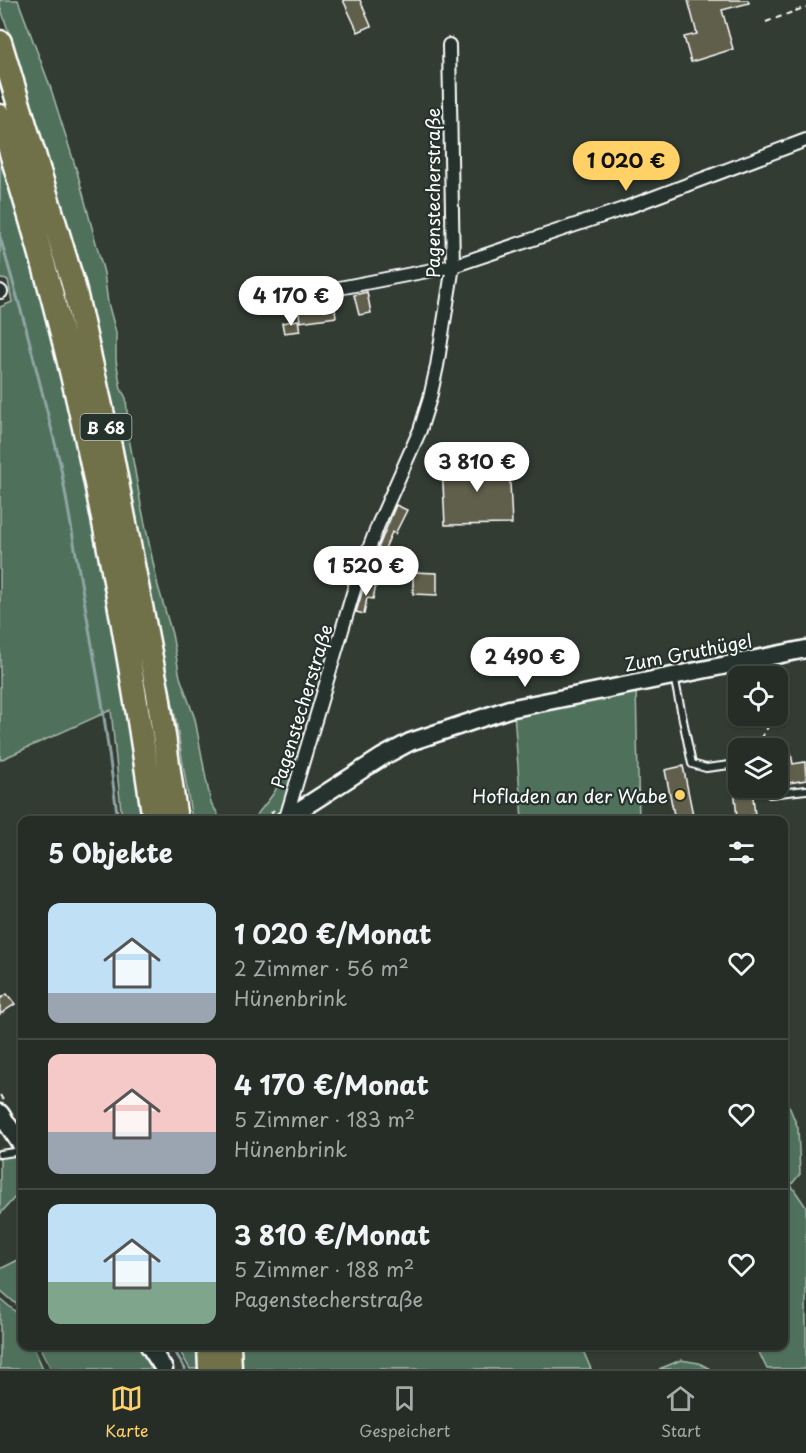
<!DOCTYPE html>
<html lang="de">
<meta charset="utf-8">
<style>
body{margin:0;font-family:"Playpen Sans",sans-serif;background:#323932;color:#f1f3f6;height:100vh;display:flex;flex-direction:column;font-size:22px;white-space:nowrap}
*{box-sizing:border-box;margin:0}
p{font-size:20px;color:#a4a8a7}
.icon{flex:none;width:33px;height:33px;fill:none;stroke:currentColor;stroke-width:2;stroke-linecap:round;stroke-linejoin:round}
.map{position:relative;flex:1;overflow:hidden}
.details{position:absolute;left:18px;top:816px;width:770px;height:534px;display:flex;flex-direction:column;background:#262d26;border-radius:12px;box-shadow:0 2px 4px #0004,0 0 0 2px #424943}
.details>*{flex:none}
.buttons{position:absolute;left:728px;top:666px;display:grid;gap:12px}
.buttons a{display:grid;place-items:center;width:60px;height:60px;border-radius:12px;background:#262d26;box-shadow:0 2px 4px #0004,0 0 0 2px #424943;font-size:30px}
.price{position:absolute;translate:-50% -51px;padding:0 14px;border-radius:21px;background:#fff;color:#222;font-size:20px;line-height:39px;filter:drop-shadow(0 2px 3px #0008)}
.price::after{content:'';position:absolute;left:50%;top:36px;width:18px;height:14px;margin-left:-9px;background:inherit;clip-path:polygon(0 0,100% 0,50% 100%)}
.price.current{background:#ffd166;color:#111}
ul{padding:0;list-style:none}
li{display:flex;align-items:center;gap:18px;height:150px;padding:0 30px}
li+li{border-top:2px solid #424943}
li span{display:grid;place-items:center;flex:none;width:168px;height:120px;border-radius:12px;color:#555}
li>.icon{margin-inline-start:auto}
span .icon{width:72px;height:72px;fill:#fffc;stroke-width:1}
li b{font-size:26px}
h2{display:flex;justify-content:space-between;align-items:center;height:72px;padding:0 30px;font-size:26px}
.dock{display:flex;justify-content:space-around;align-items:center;height:84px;border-top:2px solid #424943;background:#262d26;font-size:16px;color:#a4a8a7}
.dock a{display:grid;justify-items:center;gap:3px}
.dock .current{color:#ffd166}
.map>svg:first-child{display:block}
</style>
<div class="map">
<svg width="806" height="1369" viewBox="0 0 806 1369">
<rect width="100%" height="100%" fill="#323c33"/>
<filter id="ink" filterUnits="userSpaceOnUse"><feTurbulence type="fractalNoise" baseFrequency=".0167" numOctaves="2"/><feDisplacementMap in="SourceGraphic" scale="12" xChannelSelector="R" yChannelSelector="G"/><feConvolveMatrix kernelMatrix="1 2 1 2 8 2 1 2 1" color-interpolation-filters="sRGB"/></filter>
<g filter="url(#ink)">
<path fill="#4f715b" stroke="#a7b8ad" stroke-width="1.5" d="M0,0h18l1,3 31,83 28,89 26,98 4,30 8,29v28l5,29 5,9 3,40 12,67 17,81 14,48 8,43 15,42 11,60 5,24 7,11 -1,6h-25l-16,-99 -24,-122 -84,-361 -48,-171 -20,-61z
M0,147l40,133 34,141 54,280 19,119h-25l-11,-110 -111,50v-453l12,-5 -4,-22 -8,-1z
M636,686l3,134h-117l-8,-107z
M295,764l3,2 -9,30 -12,22 -3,2h-21c6,-9 14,-17 20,-26 8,-11 7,-26 22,-30z
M789,1106l9,22 2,46 -9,11 15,22v162h-39l-11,-23h27v-237z
M15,1152l7,10v38l-6,-4 -16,18v-60z
M22,1258v51l-22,-19v-21z
M0,1299c24,18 22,17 22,47h11l10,23h-43z
M40,1346h98l15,23h-102z
M177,1346h20l1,23h-8z
M240,1346h341l10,23h-350z
M681,1360l18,3 11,6h-51z"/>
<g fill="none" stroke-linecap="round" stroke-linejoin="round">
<path stroke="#8fa5a4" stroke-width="3" d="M0,237l26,91 34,135 42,239 16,118
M172,1346l13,23"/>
</g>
<path fill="#615e4b" stroke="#fff" stroke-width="1.5" d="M343,0h17l11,26 -13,6z
M688,0h60l1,3 -27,7 11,39 -42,13 -7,-25 13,-3z
M367,292l4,21 -12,2 -5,-20z
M334,301l2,16 -36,5 -2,-17z
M298,320l2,11 -16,2 -2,-10z
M509,461l3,63 -67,1 -3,-62z
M396,505l11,5 -12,24 -3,-2 -12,28 -6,-2z
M413,572l24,1v22l-24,-1z
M365,583l11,3 -3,13 -6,-1 -3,16 -8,-2z
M789,744l4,20 12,-2 1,18 -29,5v-39z
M683,766l11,54h-19l-10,-50z
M734,788h18l3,27 -18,2z
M7,994l8,10 -15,10v-15z"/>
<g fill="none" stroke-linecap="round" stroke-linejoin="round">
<defs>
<path id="lane" d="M674,676l18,88 14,4 32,-4
M761,788l9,6 36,-4
M0,1154l22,-3"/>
<path id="street" d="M0,291l1,1
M272,301l181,-35 170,-57 183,-69
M286,818l70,-235 22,-58 42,-95 10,-32 7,-32 16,-100 -4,-221"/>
<path id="secondary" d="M284,820l98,-63 28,-15 99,-33 297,-60
M0,1113l22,33
M149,1346l15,23"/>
<path id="highway" d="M0,42l74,245 37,164 47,243 18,126
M0,116c18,61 37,121 53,183 45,171 76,347 101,521
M209,1346l1,23
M229,1346l1,23"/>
</defs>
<use href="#lane" stroke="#fff" stroke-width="10"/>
<use href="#street" stroke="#fff" stroke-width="16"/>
<use href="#secondary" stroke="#fff" stroke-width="21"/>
<use href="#highway" stroke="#fff" stroke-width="27"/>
<path stroke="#fff" stroke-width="2" stroke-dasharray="6 4.5" stroke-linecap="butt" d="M766,22l40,-15
M777,703l1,-11
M756,748l18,-32
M263,820l11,-10
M0,1095l3,5"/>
<use href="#lane" stroke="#26332d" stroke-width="6"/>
<use href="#street" stroke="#26332d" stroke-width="12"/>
<use href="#secondary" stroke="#26332d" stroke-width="16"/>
<use href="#highway" stroke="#70704a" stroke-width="22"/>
</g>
</g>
<circle fill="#ffd166" stroke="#26332d" stroke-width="2" cx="680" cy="795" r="6"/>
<g text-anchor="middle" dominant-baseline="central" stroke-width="4.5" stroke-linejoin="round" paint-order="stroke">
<rect fill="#26332d" stroke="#bec2c0" stroke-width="1.5" x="80.5" y="414" width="51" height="26" rx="4.5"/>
<g font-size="16" font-weight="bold" fill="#fff">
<text x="106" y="427">B 68</text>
</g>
<g font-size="18" fill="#fff" stroke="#26332d">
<text transform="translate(432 193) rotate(-90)">Pagenstecherstraße</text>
<text transform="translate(688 652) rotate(-11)">Zum Gruthügel</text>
<text transform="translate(301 706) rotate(-73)">Pagenstecherstraße</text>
</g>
<g font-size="18" fill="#fff" stroke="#26332d" text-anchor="end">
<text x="668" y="795">Hofladen an der Wabe</text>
</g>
</g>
</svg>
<div class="buttons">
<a><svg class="icon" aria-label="locate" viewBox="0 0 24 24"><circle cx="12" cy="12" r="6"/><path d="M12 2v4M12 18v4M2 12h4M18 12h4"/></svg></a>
<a><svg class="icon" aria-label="layers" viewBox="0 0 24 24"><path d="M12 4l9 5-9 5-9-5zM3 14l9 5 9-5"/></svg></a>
</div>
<b class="price current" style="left:626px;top:192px">1 020 €</b>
<b class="price" style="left:291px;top:327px">4 170 €</b>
<b class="price" style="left:477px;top:493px">3 810 €</b>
<b class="price" style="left:366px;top:597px">1 520 €</b>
<b class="price" style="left:525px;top:688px">2 490 €</b>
<section class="details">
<h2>5 Objekte<svg class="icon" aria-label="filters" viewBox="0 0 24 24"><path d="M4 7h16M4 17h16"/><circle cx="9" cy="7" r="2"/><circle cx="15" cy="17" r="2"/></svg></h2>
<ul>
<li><span style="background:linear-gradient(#bfe0f5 75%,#9aa5b1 0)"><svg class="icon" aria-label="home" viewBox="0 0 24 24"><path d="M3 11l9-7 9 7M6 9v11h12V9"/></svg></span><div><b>1 020 €/Monat</b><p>2 Zimmer · 56 m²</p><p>Hünenbrink</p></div><svg class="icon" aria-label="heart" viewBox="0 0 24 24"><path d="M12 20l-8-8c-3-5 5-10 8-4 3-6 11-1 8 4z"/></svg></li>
<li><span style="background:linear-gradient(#f6c9c9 65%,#9aa5b1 0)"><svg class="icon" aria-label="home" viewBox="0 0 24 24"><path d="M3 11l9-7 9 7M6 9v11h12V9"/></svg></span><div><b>4 170 €/Monat</b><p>5 Zimmer · 183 m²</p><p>Hünenbrink</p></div><svg class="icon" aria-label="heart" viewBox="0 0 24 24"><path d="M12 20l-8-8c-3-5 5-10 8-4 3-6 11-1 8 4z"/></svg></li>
<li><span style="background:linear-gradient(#bfe0f5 65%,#7fa58c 0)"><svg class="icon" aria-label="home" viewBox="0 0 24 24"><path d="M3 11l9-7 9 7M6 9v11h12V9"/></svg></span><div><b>3 810 €/Monat</b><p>5 Zimmer · 188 m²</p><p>Pagenstecherstraße</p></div><svg class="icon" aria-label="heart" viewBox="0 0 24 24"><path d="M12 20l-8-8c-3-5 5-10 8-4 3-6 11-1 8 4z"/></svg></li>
</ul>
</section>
</div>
<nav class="dock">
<a class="current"><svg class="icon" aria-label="map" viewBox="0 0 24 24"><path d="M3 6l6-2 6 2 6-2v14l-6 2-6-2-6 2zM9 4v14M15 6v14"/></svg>Karte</a>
<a><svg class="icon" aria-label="saved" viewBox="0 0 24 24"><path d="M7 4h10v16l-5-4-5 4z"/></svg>Gespeichert</a>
<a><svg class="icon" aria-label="home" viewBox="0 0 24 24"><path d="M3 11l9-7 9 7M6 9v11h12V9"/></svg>Start</a>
</nav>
